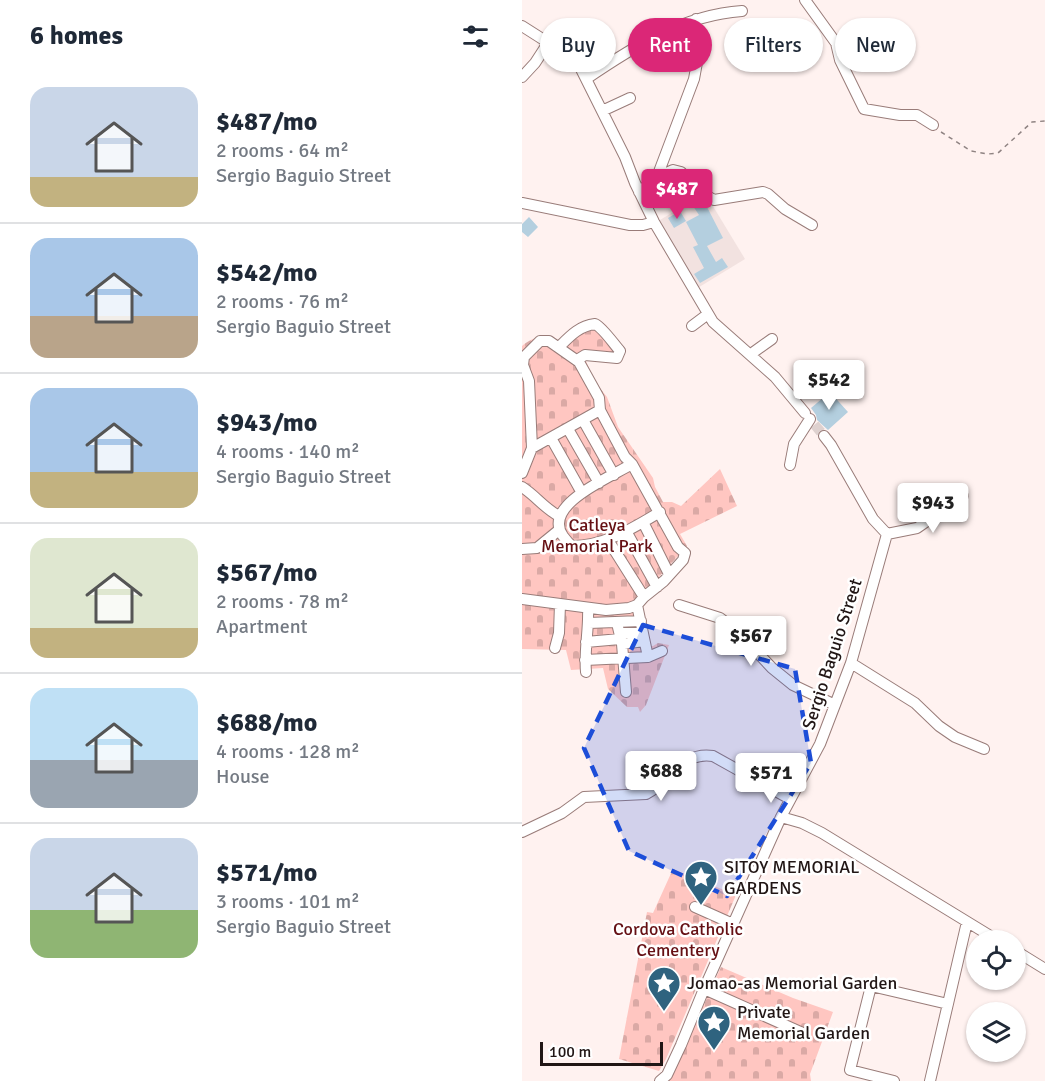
<!DOCTYPE html>
<meta charset="utf-8">
<style>
body{margin:0;font-family:Signika,sans-serif;background:#f2f2f3;color:#1f2937;height:100vh;display:flex;flex-direction:column;font-size:22px;white-space:nowrap}
*{box-sizing:border-box;margin:0}
p{font-size:20px;color:#747a83}
.icon{flex:none;width:33px;height:33px;fill:none;stroke:currentColor;stroke-width:2;stroke-linecap:round;stroke-linejoin:round}
.map{position:relative;flex:1;overflow:hidden}
.drawer{display:flex;flex-direction:column;background:#fff;width:522px}
.drawer>*{flex:none}
.banner{position:absolute;left:18px;top:18px;width:414px;height:54px;display:flex;gap:12px}
.buttons{position:absolute;left:444px;top:930px;display:grid;gap:12px}
.buttons a{display:grid;place-items:center;width:60px;height:60px;border-radius:50%;background:#fff;box-shadow:0 2px 4px #0004;font-size:30px}
.scale{position:absolute;left:18px;bottom:15px;width:123px;box-sizing:border-box;padding-left:6px;border:3px solid #211615;border-top:0;font-size:16px;line-height:21px;white-space:nowrap;color:#211615;-webkit-text-stroke:4px #fff;paint-order:stroke}
.price{position:absolute;translate:-50% -51px;padding:0 14px;border-radius:6px;background:#fff;color:#222;font-size:20px;line-height:39px;filter:drop-shadow(0 2px 3px #0008)}
.price::after{content:'';position:absolute;left:50%;top:36px;width:18px;height:14px;margin-left:-9px;background:inherit;clip-path:polygon(0 0,100% 0,50% 100%)}
.price.on{background:#db2777;color:#fff}
ul{padding:0;list-style:none}
li{display:flex;align-items:center;gap:18px;height:150px;padding:0 30px}
li+li{border-top:2px solid #e0e1e3}
li span{display:grid;place-items:center;flex:none;width:168px;height:120px;border-radius:18px;color:#555}
li>.icon{margin-inline-start:auto}
span .icon{width:72px;height:72px;fill:#fffc;stroke-width:1}
li b{font-size:26px}
h2{display:flex;justify-content:space-between;align-items:center;height:72px;padding:0 30px;font-size:26px}
.tag{padding:0 21px;border-radius:27px;background:#fff;box-shadow:0 2px 4px #0004;font-size:21px;line-height:54px}
.tag.on{background:#db2777;color:#fff}
main{display:flex;flex:1;min-height:0}
.map>svg:first-child{display:block}
</style>
<main>
<section class="drawer">
<h2>6 homes<svg class="icon" aria-label="filters" viewBox="0 0 24 24"><path d="M4 7h16M4 17h16"/><circle cx="9" cy="7" r="2"/><circle cx="15" cy="17" r="2"/></svg></h2>
<ul>
<li><span style="background:linear-gradient(#c9d6e8 75%,#c2b280 0)"><svg class="icon" aria-label="home" viewBox="0 0 24 24"><path d="M3 11l9-7 9 7M6 9v11h12V9"/></svg></span><div><b>$487/mo</b><p>2 rooms · 64 m²</p><p>Sergio Baguio Street</p></div></li>
<li><span style="background:linear-gradient(#a9c7e8 65%,#b9a48a 0)"><svg class="icon" aria-label="home" viewBox="0 0 24 24"><path d="M3 11l9-7 9 7M6 9v11h12V9"/></svg></span><div><b>$542/mo</b><p>2 rooms · 76 m²</p><p>Sergio Baguio Street</p></div></li>
<li><span style="background:linear-gradient(#a9c7e8 70%,#c2b280 0)"><svg class="icon" aria-label="home" viewBox="0 0 24 24"><path d="M3 11l9-7 9 7M6 9v11h12V9"/></svg></span><div><b>$943/mo</b><p>4 rooms · 140 m²</p><p>Sergio Baguio Street</p></div></li>
<li><span style="background:linear-gradient(#dfe7d0 75%,#c2b280 0)"><svg class="icon" aria-label="home" viewBox="0 0 24 24"><path d="M3 11l9-7 9 7M6 9v11h12V9"/></svg></span><div><b>$567/mo</b><p>2 rooms · 78 m²</p><p>Apartment</p></div></li>
<li><span style="background:linear-gradient(#bfe0f5 60%,#9aa5b1 0)"><svg class="icon" aria-label="home" viewBox="0 0 24 24"><path d="M3 11l9-7 9 7M6 9v11h12V9"/></svg></span><div><b>$688/mo</b><p>4 rooms · 128 m²</p><p>House</p></div></li>
<li><span style="background:linear-gradient(#c9d6e8 60%,#8fb573 0)"><svg class="icon" aria-label="home" viewBox="0 0 24 24"><path d="M3 11l9-7 9 7M6 9v11h12V9"/></svg></span><div><b>$571/mo</b><p>3 rooms · 101 m²</p><p>Sergio Baguio Street</p></div></li>
</ul>
</section>
<div class="map">
<svg width="523" height="1081" viewBox="0 0 523 1081">
<defs>
<pattern id="cemetery-stones" width="16" height="16" patternUnits="userSpaceOnUse" patternTransform="scale(1.5)"><rect width="16" height="16" fill="#ffc6c1"/><path d="M2 7V4a2 2 0 0 1 4 0v3zM10 15v-3a2 2 0 0 1 4 0v3z" fill="#daa9a5"/></pattern>
</defs>
<rect width="100%" height="100%" fill="#fff2f0"/>
<path fill="#f2e2e0" d="M183,193l40,66 -49,30 -41,-66z"/>
<path fill="url(#cemetery-stones)" d="M74,320l10,5 16,30 -37,4 10,23 12,15 11,30 35,51 2,9 8,15h9l9,4 39,-37 17,37 -57,28 7,12 -47,52 7,48h6l5,-3 11,2 -23,60 -6,7 -2,-5h-11l-19,-18 -5,-21 -32,2 -5,-20 -44,-1v-303c13,-11 22,-11 38,-5 10,-13 19,-20 36,-21z
M151,869l63,26 -70,164 -7,12 -40,-12 28,-147 6,1z
M199,967l72,31 40,14 -23,62 1,7h-146l26,-48z"/>
<path fill="#b4cfdf" d="M176,199l10,6 -1,2 16,31 -16,8 9,16 6,-4 6,9 -28,16 -6,-9 10,-6 -11,-21 5,-2 -12,-23 13,-7 -8,-12z
M158,211l6,10 -12,7 -6,-10z
M7,217l9,10 -10,10 -6,-5v-8z
M308,392l18,20 -20,18 -11,-10 -1,-5 -5,-7z"/>
<g fill="none" stroke-linecap="round" stroke-linejoin="round">
<path stroke="#ded1cf" stroke-width="10" stroke-dasharray="10 5" stroke-linecap="butt" d="M283,413l19,23"/>
<defs>
<path id="minor" d="M283,0l31,43 4,17 24,49 36,6h17l16,10
M0,26l55,35 48,96 10,26 19,39 59,100 62,55 30,36
M0,77l13,-14 13,-20
M64,79c47,-32 97,-64 156,-68
M80,111l28,-13
M135,177l16,-7 8,2 15,17 18,11 49,-8 5,2 17,15 27,16
M117,192l18,-15 37,-98 4,-22 -2,-38
M0,203l108,22h13l11,-3
M170,326l16,-12
M37,347c11,-11 20,-21 36,-23 8,4 18,19 25,27l-3,7 -32,-3 -8,5
M229,354l21,-15
M61,420l31,55
M46,429l31,54
M302,436l7,9 42,74 14,15
M29,438l31,55
M10,448l68,-38
M110,464c-21,13 -91,41 -69,72 3,4 5,7 9,10 33,0 61,-18 88,-34
M268,465l4,-21 16,-25
M0,473l10,-25 -3,-67 -6,-16 1,-8 16,-16h9l30,21 20,36 1,12 25,47 7,7 46,83 7,6 -2,7 -19,21 -20,16 -7,8 -8,3 -23,2 -84,-11
M0,487c14,9 22,21 37,29
M121,522l26,52
M104,531l31,56
M365,534l30,-6 46,-32
M86,540l36,57
M0,549l15,-1 22,-18
M115,605l11,52
M157,605l41,13 16,12 36,38 21,17 42,20
M67,623l52,-2
M95,623l5,21 4,48
M98,633h23
M64,642l34,-3
M100,644l22,-3
M33,648l4,-15 1,-29
M63,660l63,-3 14,-6
M329,663l64,40 24,23 16,11 29,12
M64,672c-2,-22 3,-42 2,-63
M259,817l21,6 20,10 175,107
M0,832l40,-19 22,-16 62,-3c25,-12 35,-43 67,-38l77,43
M173,907l38,17
M494,951l29,18
M182,989l101,45
M138,1081l7,-6 14,-30 23,-56 77,-172 39,-73 31,-81 36,-129
M372,1081l-44,-11 21,-84 77,18
M408,1081l37,-159"/>
</defs>
<use href="#minor" stroke="#997c79" stroke-width="12"/>
<path stroke="#8f8382" stroke-width="1.5" stroke-dasharray="4.5 4.5" stroke-linecap="butt" d="M419,132l30,19 17,3 10,-1 34,-31 13,-1"/>
<use href="#minor" stroke="#fff" stroke-width="10"/>
</g>
<path fill="#1d4ed8" fill-opacity="0.2" stroke="#1d4ed8" stroke-width="4.5" stroke-dasharray="12 8" stroke-linejoin="round" d="M121,625l152,44 16,94 -84,133 -98,-45 -45,-103z"/>
<defs>
<symbol id="sight-pin" viewBox="-11 -11 22 30"><path d="M0 17L-7.5 6A9.5 9.5 0 1 1 7.5 6Z" fill="#2f637f" stroke="#fff"/><path d="M0-6L1.8-2.2L6-1.7L2.9 1.2L3.7 5.4L0 3.3L-3.7 5.4L-2.9 1.2L-6-1.7L-1.8-2.2Z" fill="#fff"/></symbol>
</defs>
<g fill-rule="evenodd">
<use href="#sight-pin" x="160" y="858" width="38" height="52"/>
<use href="#sight-pin" x="123" y="964" width="38" height="52"/>
<use href="#sight-pin" x="173" y="1003" width="38" height="52"/>
</g>
<g text-anchor="middle" dominant-baseline="central" stroke-width="5" stroke-linejoin="round" paint-order="stroke">
<g font-size="18" fill="#651014" stroke="#fff">
<text x="75" y="525">Catleya<tspan x="75" dy="21">Memorial Park</tspan></text>
<text x="156" y="929">Cordova Catholic<tspan x="156" dy="21">Cementery</tspan></text>
</g>
<g font-size="18" fill="#211615" stroke="#fff">
<text transform="translate(310 654) rotate(-72)">Sergio Baguio Street</text>
</g>
<g font-size="18" fill="#211615" stroke="#fff" text-anchor="start">
<text x="202" y="867">SITOY MEMORIAL<tspan x="202" dy="21">GARDENS</tspan></text>
<text x="165" y="983">Jomao-as Memorial Garden</text>
<text x="215" y="1012">Private<tspan x="215" dy="21">Memorial Garden</tspan></text>
</g>
</g>
</svg>
<div class="buttons">
<a><svg class="icon" aria-label="locate" viewBox="0 0 24 24"><circle cx="12" cy="12" r="6"/><path d="M12 2v4M12 18v4M2 12h4M18 12h4"/></svg></a>
<a><svg class="icon" aria-label="layers" viewBox="0 0 24 24"><path d="M12 4l9 5-9 5-9-5zM3 14l9 5 9-5"/></svg></a>
</div>
<div class="scale">100 m</div>
<b class="price on" style="left:155px;top:220px">$487</b>
<b class="price" style="left:307px;top:411px">$542</b>
<b class="price" style="left:411px;top:534px">$943</b>
<b class="price" style="left:229px;top:667px">$567</b>
<b class="price" style="left:139px;top:802px">$688</b>
<b class="price" style="left:249px;top:804px">$571</b>
<div class="banner">
<a class="tag">Buy</a>
<a class="tag on">Rent</a>
<a class="tag">Filters</a>
<a class="tag">New</a>
</div>
</div>
</main>
